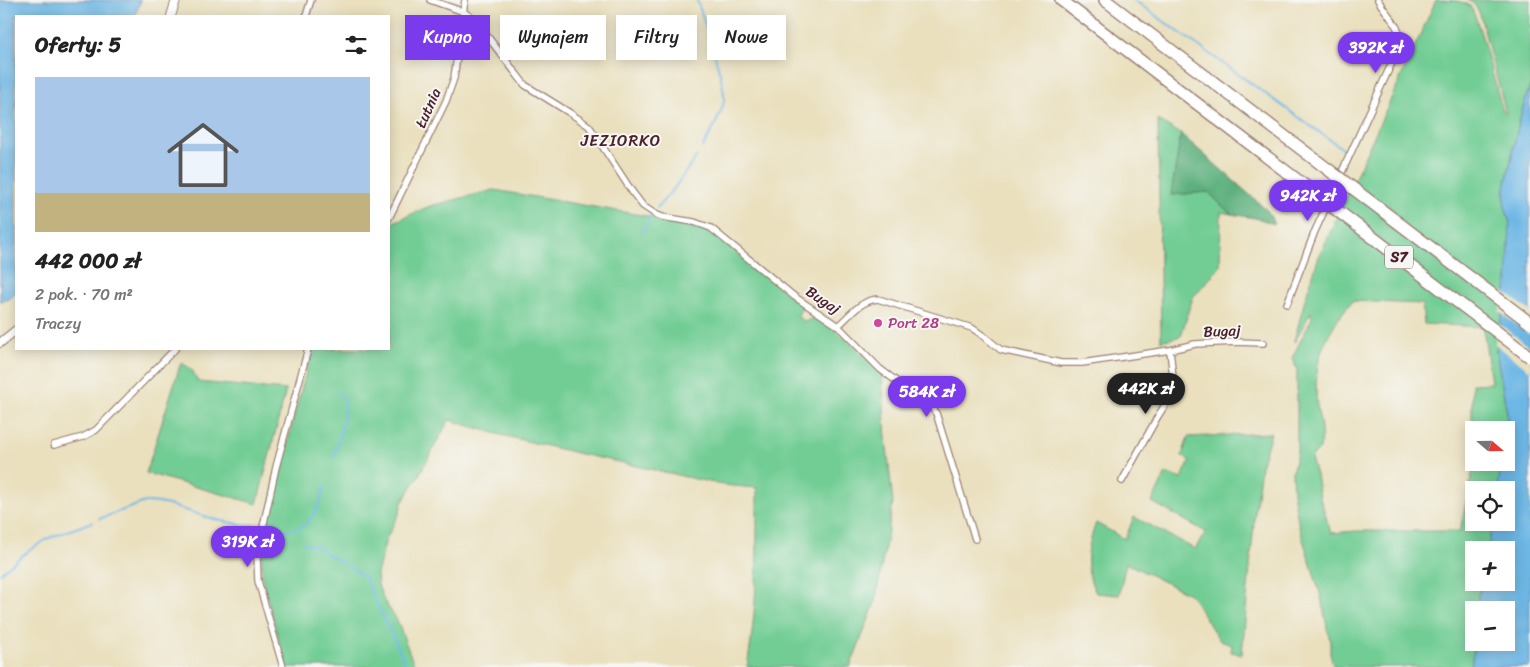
<!DOCTYPE html>
<html lang="pl">
<meta charset="utf-8">
<style>
body{margin:0;font-family:Sriracha,sans-serif;background:#f2f2f2;color:#222;height:100vh;display:flex;flex-direction:column;font-size:19px;white-space:nowrap}
*{box-sizing:border-box;margin:0}
p{font-size:16px;color:#767676}
.icon{flex:none;width:28px;height:28px;fill:none;stroke:currentColor;stroke-width:2;stroke-linecap:round;stroke-linejoin:round}
.map{position:relative;flex:1;overflow:hidden}
.sheet{position:absolute;left:15px;top:15px;width:375px;height:335px;display:flex;flex-direction:column;background:#fff;border-radius:0px;box-shadow:0 2px 12px #0003}
.sheet>*{flex:none}
.guide{position:absolute;left:405px;top:15px;width:475px;height:45px;display:flex;gap:10px}
.needle{width:32px;rotate:110deg}
.tools{position:absolute;left:1465px;top:421px;display:grid;gap:10px}
.tools a{display:grid;place-items:center;width:50px;height:50px;border-radius:0px;background:#fff;box-shadow:0 2px 12px #0003;font-size:25px}
.price{position:absolute;translate:-50% -42px;padding:0 11px;border-radius:18px;background:#7c3aed;color:#fff;font-size:16px;line-height:32px;filter:drop-shadow(0 1px 2px #0008)}
.price::after{content:'';position:absolute;left:50%;top:30px;width:15px;height:11px;margin-left:-8px;background:inherit;clip-path:polygon(0 0,100% 0,50% 100%)}
.price.selected{background:#222;color:#fff}
ul{padding:0;list-style:none}
li{display:grid;align-content:center;gap:10px;height:265px;padding:0 20px}
li span{display:grid;place-items:center;height:155px;border-radius:0px;color:#555}
li>.icon{margin-inline-start:auto}
span .icon{width:90px;height:90px;fill:#fffc;stroke-width:1}
li b{font-size:21px}
h2{display:flex;justify-content:space-between;align-items:center;height:60px;padding:0 20px;font-size:21px}
.pill{padding:0 18px;border-radius:0px;background:#fff;box-shadow:0 2px 12px #0003;font-size:18px;line-height:45px}
.pill.selected{background:#7c3aed;color:#fff}
.map>svg:first-child{display:block}
</style>
<div class="map">
<svg width="1530" height="667" viewBox="0 0 1530 667">
<rect width="100%" height="100%" fill="#f6f6f2"/>
<filter id="ink" filterUnits="userSpaceOnUse"><feTurbulence type="fractalNoise" baseFrequency=".02" numOctaves="2"/><feDisplacementMap in="SourceGraphic" scale="10" xChannelSelector="R" yChannelSelector="G"/><feConvolveMatrix kernelMatrix="1 2 1 2 8 2 1 2 1" color-interpolation-filters="sRGB"/></filter>
<filter id="wash" filterUnits="userSpaceOnUse"><feTurbulence type="fractalNoise" baseFrequency=".0096" numOctaves="4" result="noise"/><feDisplacementMap in="SourceGraphic" scale="20" xChannelSelector="R" yChannelSelector="G"/><feGaussianBlur stdDeviation="1.12" result="paint"/><feColorMatrix in="noise" values="0 0 0 0 0 0 0 0 0 0 0 0 0 0 0 0 0 1.4 0 .05"/><feComposite in="paint" operator="in"/></filter>
<g filter="url(#wash)">
<rect width="100%" height="100%" fill="#eae0be"/>
<path fill="#72cd94" stroke="#5e7660" fill-rule="evenodd" d="M1436,0c11,0 24,0 33,5 9,7 28,89 34,106l3,2 -26,-98 -5,-10 -7,-5h62v85l-10,33 -15,70v18l6,18 -4,60 -11,67 11,62 -1,17h-32v32l30,1 -6,22 2,5h-26v32l21,1 -3,3 -4,24h-14v32l9,1 -5,12 1,15h-5v33l-3,24h-137l-4,-13v-13l-10,-48 -21,-66 -6,-34 -1,-21 5,-19v-83l-5,-12 20,-40 -1,-6 -17,30 11,-43 13,-40zM1352,301l70,3 2,20 59,3 8,56 -19,1v41l1,44 -13,62h-103l-26,2 -11,-35 -4,-23 -5,-17 9,-9c1,-6 2,-13 1,-19 0,-8 -3,-16 -4,-23 -4,-48 6,-70 35,-106z
M1158,120l23,14 -10,61 37,-3 23,22 -10,-2 -1,55 -27,30 -12,39 -20,5z
M494,190l159,27c18,8 38,6 58,14l92,76 -6,9 8,6 10,-6c26,17 45,35 67,57l4,65 7,65 -18,100 -25,64h-103c11,-60 10,-118 10,-179l-34,-3 -142,-31 -80,-19 -52,-15 -30,55 -17,28 -3,11 -13,25 -9,35 1,11 6,16 13,19 18,47h-129l-24,-89v-24l5,-33 45,-172h77v-125l41,-18z
M181,362l11,8 6,12 88,8 -29,114 -111,-31z
M1271,433l-10,33 -6,46 -13,142 -11,-2 1,-7 -13,-5 -28,-45 -65,-32 -7,32 -23,-2c-13,-25 -9,-45 0,-70l29,16 9,-22 61,32 11,-17 -54,-30 14,-29 15,6 9,-18 -8,-5 6,-19z"/>
<path fill="#5db07e" stroke="#546854" d="M1181,134l87,77 6,13 -14,-5 -29,-5 -23,-22 -37,3z"/>
<path fill="#6db7e5" stroke="#5c6b88" d="M0,0h141l-6,16h-119v278l-10,6 -6,1z
M1530,85v582h-59l3,-24 32,-1v-32h-27l-1,-15 5,-12 23,-1v-32h-18l4,-24 3,-3 11,-1v-32h-6c-5,-12 3,-18 4,-27l2,-1 1,-49 -11,-62 11,-67 3,-60 -5,-18v-18l15,-70z"/>
<path fill="#eae0be" d="M1503,291l27,20v24l-30,-23z
M1498,323l32,24v24l-35,-27z"/>
<g fill="none" stroke-linecap="round" stroke-linejoin="round">
<path stroke="#6db7e5" stroke-width="2" d="M697,0c6,19 30,86 27,101 -3,16 -14,32 -21,46
M1134,0l209,149 3,4 -5,13
M657,208l18,-21 22,-31
M643,231l8,-15
M334,457l10,-39v-21l-6,-4
M99,519l46,-17c25,-1 48,13 73,18 12,3 24,4 36,6
M269,528c10,1 23,4 32,-1 13,-6 20,-26 23,-40
M303,543l13,4 48,29 43,91
M0,573l28,-22 21,-13 43,-16"/>
</g>
</g>
<g filter="url(#ink)">
<g fill="none" stroke-linecap="round" stroke-linejoin="round">
<defs>
<path id="minor" d="M430,0l34,12 10,7 51,66 45,28 19,13 44,67 10,13 12,8 7,3 32,5 17,6 84,69 43,29c12,-11 23,-26 40,-27l94,29 13,9 16,13 60,13h21l88,-13 25,-6 42,-2 26,1
M306,16l5,-16
M389,218l57,-117 8,-23 11,-78
M1287,304l28,-73 85,-186c3,-17 -14,-31 -22,-45
M838,326l42,43 50,37 6,7 39,126
M54,445l29,-8 13,-7 79,-81
M1122,481l36,-65 14,-22 2,-7 -4,-37
M283,667l-25,-86 -1,-26 19,-88 32,-118"/>
<path id="tertiary" d="M171,16l5,-16
M0,343l16,-13"/>
<path id="motorway" d="M1061,0l206,157
M1105,0l170,129"/>
</defs>
<use href="#minor" stroke="#9a8074" stroke-width="8"/>
<use href="#tertiary" stroke="#9a8074" stroke-width="10"/>
<use href="#motorway" stroke="#9a8074" stroke-width="14"/>
<use href="#minor" stroke="#fff" stroke-width="5.5"/>
<use href="#tertiary" stroke="#fff" stroke-width="8"/>
<use href="#motorway" stroke="#fff" stroke-width="11"/>
<defs>
<path id="motorway-bridge" d="M1275,129l255,194
M1267,157l263,200"/>
</defs>
<use href="#motorway-bridge" stroke="#9a8074" stroke-width="14" stroke-linecap="butt"/>
<use href="#motorway-bridge" stroke="#fff" stroke-width="11"/>
</g>
</g>
<circle fill="#d1479c" stroke="#f6f6f2" stroke-width="2" cx="878" cy="323" r="5"/>
<g text-anchor="middle" dominant-baseline="central" stroke-width="4" stroke-linejoin="round" paint-order="stroke">
<rect fill="#f6f6f2" stroke="#7e6067" stroke-width="1" x="1385" y="245.5" width="28" height="23" rx="4"/>
<g font-size="14" font-weight="bold" fill="#4a1f2b">
<text x="1399" y="257">S7</text>
</g>
<g font-size="15" fill="#4a1f2b" stroke="#f6f6f2">
<text transform="translate(428 108) rotate(-66)">Łutnia</text>
<text transform="translate(823 300) rotate(34)">Bugaj</text>
<text transform="translate(1222 331) rotate(-2)">Bugaj</text>
</g>
<g font-size="15" fill="#b23c85" stroke="#f6f6f2" text-anchor="start">
<text x="888" y="323">Port 28</text>
</g>
<g font-size="16" letter-spacing="1" fill="#4a1f2b" stroke="#f6f6f2">
<text x="621" y="140">JEZIORKO</text>
</g>
</g>
</svg>
<div class="tools">
<a><svg class="needle" viewBox="-14 -14 28 28"><path d="M0-13l5 13h-10z" fill="#e53935"/><path d="M0 13l5-13h-10z" fill="#767676"/></svg></a>
<a><svg class="icon" aria-label="locate" viewBox="0 0 24 24"><circle cx="12" cy="12" r="6"/><path d="M12 2v4M12 18v4M2 12h4M18 12h4"/></svg></a>
<a>+</a>
<a>−</a>
</div>
<b class="price" style="left:1376px;top:74px">392K zł</b>
<b class="price" style="left:1308px;top:222px">942K zł</b>
<b class="price selected" style="left:1146px;top:415px">442K zł</b>
<b class="price" style="left:927px;top:418px">584K zł</b>
<b class="price" style="left:248px;top:568px">319K zł</b>
<div class="guide">
<a class="pill selected">Kupno</a>
<a class="pill">Wynajem</a>
<a class="pill">Filtry</a>
<a class="pill">Nowe</a>
</div>
<section class="sheet">
<h2>Oferty: 5<svg class="icon" aria-label="filters" viewBox="0 0 24 24"><path d="M4 7h16M4 17h16"/><circle cx="9" cy="7" r="2"/><circle cx="15" cy="17" r="2"/></svg></h2>
<ul>
<li><span style="background:linear-gradient(#a9c7e8 75%,#c2b280 0)"><svg class="icon" aria-label="home" viewBox="0 0 24 24"><path d="M3 11l9-7 9 7M6 9v11h12V9"/></svg></span><div><b>442 000 zł</b><p>2 pok. · 70 m²</p><p>Traczy</p></div></li>
</ul>
</section>
</div>
